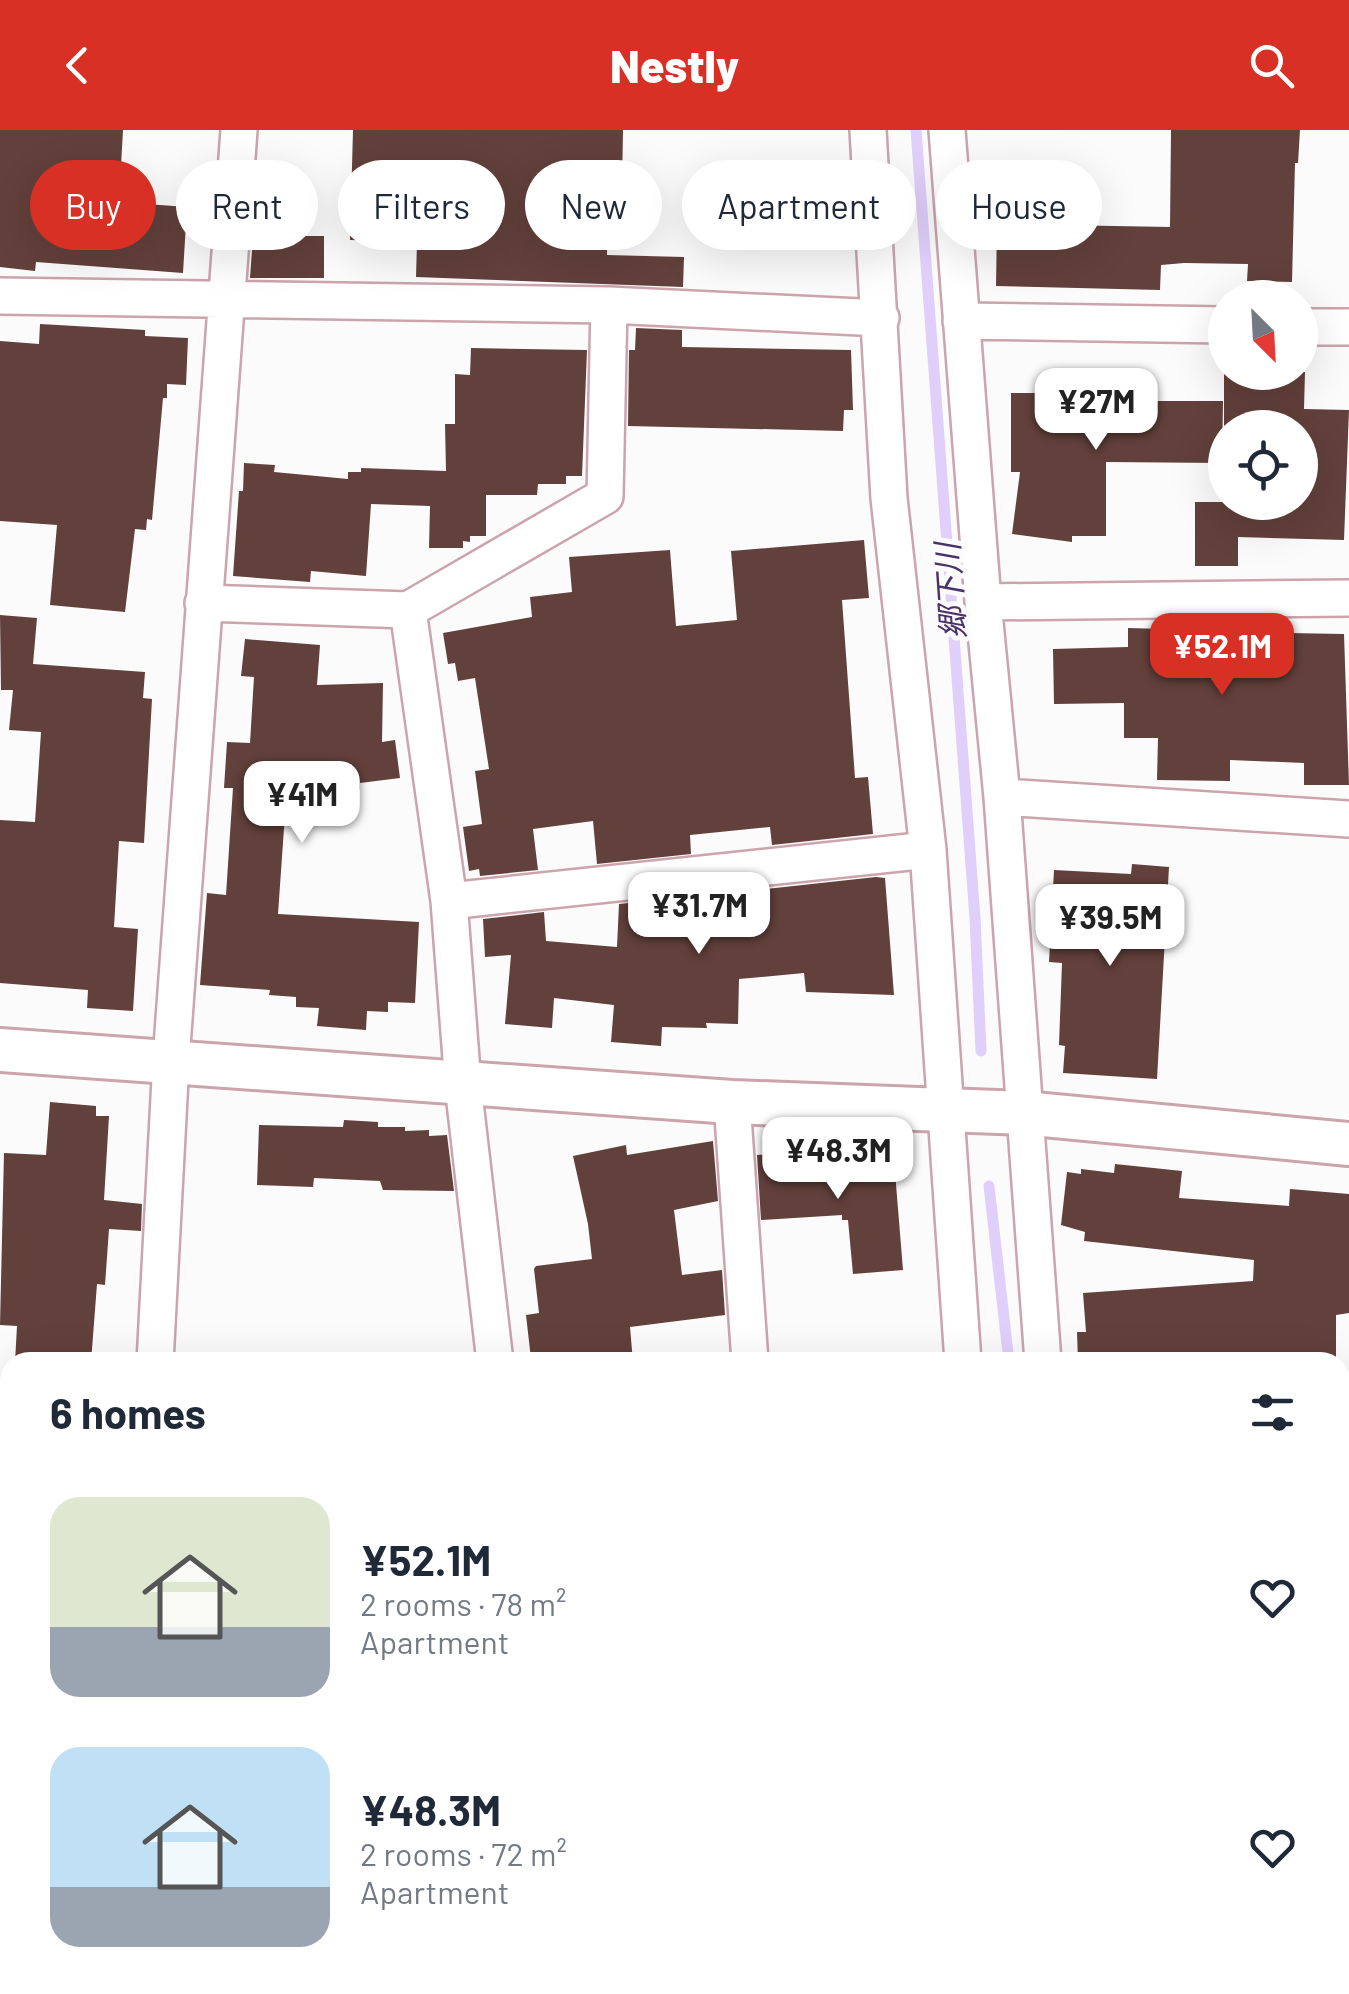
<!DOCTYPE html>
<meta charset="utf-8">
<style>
body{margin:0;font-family:Barlow,"Noto Sans JP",sans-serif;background:#f2f2f3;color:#1f2937;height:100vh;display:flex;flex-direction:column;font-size:38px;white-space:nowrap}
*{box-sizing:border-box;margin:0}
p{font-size:32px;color:#747a83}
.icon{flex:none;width:55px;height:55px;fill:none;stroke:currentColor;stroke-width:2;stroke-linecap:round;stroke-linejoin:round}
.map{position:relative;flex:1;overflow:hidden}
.side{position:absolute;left:0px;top:1222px;width:1350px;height:642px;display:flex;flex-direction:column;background:#fff;border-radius:30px 30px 0 0;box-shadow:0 10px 40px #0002}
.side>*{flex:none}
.hud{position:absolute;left:30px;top:30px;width:1290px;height:90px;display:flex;gap:20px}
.needle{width:65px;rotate:156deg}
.controls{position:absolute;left:1208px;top:150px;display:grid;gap:20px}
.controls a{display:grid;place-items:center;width:110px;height:110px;border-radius:50%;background:#fff;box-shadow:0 10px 40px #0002;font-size:50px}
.price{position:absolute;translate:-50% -85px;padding:0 22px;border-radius:20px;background:#fff;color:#222;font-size:32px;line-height:65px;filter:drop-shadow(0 2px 5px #0008)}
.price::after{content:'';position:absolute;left:50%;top:60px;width:30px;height:22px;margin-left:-15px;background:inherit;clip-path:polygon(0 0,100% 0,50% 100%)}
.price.active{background:#d93025;color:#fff}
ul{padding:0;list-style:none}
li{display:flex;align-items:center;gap:30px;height:250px;padding:0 50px}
li span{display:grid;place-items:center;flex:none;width:280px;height:200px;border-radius:30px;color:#555}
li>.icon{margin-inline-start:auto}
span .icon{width:120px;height:120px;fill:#fffc;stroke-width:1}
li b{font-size:42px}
h2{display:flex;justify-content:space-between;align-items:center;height:120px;padding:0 50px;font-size:42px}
.chip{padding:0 35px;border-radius:45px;background:#fff;box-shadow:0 10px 40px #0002;font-size:35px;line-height:90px}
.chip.active{background:#d93025;color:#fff}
header{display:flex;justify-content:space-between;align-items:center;height:130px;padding:0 50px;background:#d93025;color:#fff;font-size:45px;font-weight:800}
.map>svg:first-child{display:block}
</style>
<header><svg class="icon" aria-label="back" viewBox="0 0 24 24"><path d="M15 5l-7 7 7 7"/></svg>Nestly<svg class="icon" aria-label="search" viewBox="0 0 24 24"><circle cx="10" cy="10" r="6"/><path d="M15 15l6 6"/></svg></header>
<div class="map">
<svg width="1349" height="1864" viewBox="0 0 1349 1864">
<rect width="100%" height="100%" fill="#fbfbfb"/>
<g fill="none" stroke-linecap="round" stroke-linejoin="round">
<path stroke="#e0cffb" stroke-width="11" d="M916,0l59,788 6,133
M989,1056l20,176
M850,1864l4,-9"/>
</g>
<path fill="#62403b" d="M0,0h123l-4,72 68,5 -4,66 -147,-11 -1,9 -35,-4z
M353,0h270l-1,57h-14l-1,68 77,2 -1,30 -267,-10 1,-35 -67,-2z
M1171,0h129l-2,33h-3l-3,119 -45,-1 1,-17 -64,-1 -23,2 -1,25 -164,-4 1,-62 173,3z
M253,106h71v42h-74z
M40,194l105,6v6l43,2 -2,47 -19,-1v14h-4l-11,122 -5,-1 -1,11 -11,-1 -10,83 -75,-7 7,-80 -57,-4v-180l39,3z
M636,198l46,2v17l169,3 2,60h-9l-1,21 -215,-5 1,-76h6z
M471,218l116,2 -5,126h-16v8h-28l-1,11h-51v41h-16v6l-7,-1v7h-34l1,-42 -59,-2 -5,72 -55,-5 -1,11 -77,-6 6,-85h4l1,-28 31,2 -1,7 74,7v-7h13v-4l85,3 -1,-47h10v-50l15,1z
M1224,242h81l-1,37 45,1 -5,130 -106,-3v29h-43v-64h105v-74h-76z
M1011,263h92v6l38,2h82l-1,62 -116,-1v74h-34v6l-60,-8 8,-62h-9z
M864,410l5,58 -27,2 13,178 13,-1 5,57 -101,11 -2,-18 -80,8 1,19 -94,10 -4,-43 -60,8 5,41 -58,6 -1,-7 -10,2 -6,-44 19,-3 -7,-53 14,-2 -14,-91 -17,3 -3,-18 -7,1 -5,-31 89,-16 -2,-20 42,-5 -3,-35 101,-7 6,76 61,-6 -6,-69z
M0,485l37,3 -4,46 112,8 -2,26 9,1 -8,144 -25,-2 -5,86 24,2 -5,82 -46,-3 1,-18 -88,-7v-163l35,2 6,-90 -32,-2 4,-40h-12z
M1288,496v7l56,1 5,151h-45v-22l-74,-3v21l-73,-1 1,-42h-34v-35l-70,1 -1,-55 75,-2v-19l111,3v-4z
M245,509l75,6 -3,40 66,-2 -1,59 13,-2 5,38 -40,5v6l-53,8 -1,18 -21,-1 -7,100 141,8 -4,81 -27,-1v10l-21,-1 -1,19 -49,-4 2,-18 -23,-1v-10l-27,-2 1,-5 -70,-5 7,-92 19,2 7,-107h-9l3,-46 23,1 4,-66 -13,-1z
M1132,734l37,3 -12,212 -94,-6 2,-27 -6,-1 3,-82 -13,-1 5,-92 77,4z
M876,747l9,1 9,117 -88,-3 -2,-19 -65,6 -1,45 -32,-1 1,5 -45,-1 -1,19 -50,-4 3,-37 -60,-7 -2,30 -47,-4 6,-69 -26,2 -2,-38 61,-7 2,29 71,6 2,-43 76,-8 2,14 71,2 -2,-23z
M50,972l46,4v10h13l-5,84 38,4 -1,27 -32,-2 -4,56 -8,-1 -6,78h-76l2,-36 -17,-1 4,-172 42,2z
M344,990l34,2v5h27v4l24,-1v6l18,-1 7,56 -71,-1 -3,-9 -66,-3 -1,9 -56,-2 2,-60 84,2z
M713,1011l5,60 -44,9 8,65 40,-5 3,45 -95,12 3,35h-81l-1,-6 -20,3 -5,-44 13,-2 -5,-44 2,-3 56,-7 -4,-35 -15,-68 53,-11 1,10z
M829,1021l1,13 64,-4 9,110 -50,4 -5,-54h-6v-5l-81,5 -4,-65z
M1115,1034l67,7 -3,27 110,8 1,-17 59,5v119l-13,2v47h-258l-1,-30h9l-3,-39 170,-12 1,-21 -170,-19 1,-9 -24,-7 6,-53 14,2v-5l33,4z"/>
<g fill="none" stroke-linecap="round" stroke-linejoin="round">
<defs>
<path id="minor" d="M868,0l21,368 39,352 35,512
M947,0l36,472 19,195 41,565
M0,166l609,9 272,13
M961,191l264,4
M1300,197h49
M983,472l366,-4
M203,473l205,7 197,-114 4,-191
M408,480l41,291 14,184 32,277
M1002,667l347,22
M449,771l479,-51
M732,972l18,260
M155,1232l16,-302 68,-930
M1340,1331h9
M0,1400l10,2
M1340,1553l9,-1
M1340,1658l9,-4
M0,1850l10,-29
M210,1864l3,-9
M483,1864l3,-9
M817,1864l4,-9
M906,1864l3,-9
M1141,1864l3,-9"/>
<path id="tertiary" d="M0,920l732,52 291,11 326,31"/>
</defs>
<use href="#minor" stroke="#cba4ae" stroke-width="40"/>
<use href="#tertiary" stroke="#cba4ae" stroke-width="48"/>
<use href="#minor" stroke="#fff" stroke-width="35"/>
<use href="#tertiary" stroke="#fff" stroke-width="42"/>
</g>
<g text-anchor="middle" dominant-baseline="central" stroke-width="10" stroke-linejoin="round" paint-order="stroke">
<g font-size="32" font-style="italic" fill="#4a3268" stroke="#fbfbfb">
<text transform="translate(949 461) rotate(-94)">郷下川</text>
</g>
</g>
</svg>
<div class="controls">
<a><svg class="needle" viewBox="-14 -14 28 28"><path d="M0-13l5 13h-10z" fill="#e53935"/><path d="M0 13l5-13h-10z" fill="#747a83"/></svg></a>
<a><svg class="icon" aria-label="locate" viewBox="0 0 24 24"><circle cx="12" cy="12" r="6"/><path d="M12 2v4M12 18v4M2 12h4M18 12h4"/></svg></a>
</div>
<b class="price" style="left:1096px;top:323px">¥27M</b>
<b class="price active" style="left:1222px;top:568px">¥52.1M</b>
<b class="price" style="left:302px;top:716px">¥41M</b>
<b class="price" style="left:699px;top:827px">¥31.7M</b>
<b class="price" style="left:1110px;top:839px">¥39.5M</b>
<b class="price" style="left:838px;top:1072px">¥48.3M</b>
<div class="hud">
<a class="chip active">Buy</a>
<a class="chip">Rent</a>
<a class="chip">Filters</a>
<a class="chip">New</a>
<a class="chip">Apartment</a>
<a class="chip">House</a>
</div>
<section class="side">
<h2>6 homes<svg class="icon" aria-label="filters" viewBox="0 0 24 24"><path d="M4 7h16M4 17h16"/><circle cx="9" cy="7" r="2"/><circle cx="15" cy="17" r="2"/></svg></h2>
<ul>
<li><span style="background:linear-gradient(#dfe7d0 65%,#9aa5b1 0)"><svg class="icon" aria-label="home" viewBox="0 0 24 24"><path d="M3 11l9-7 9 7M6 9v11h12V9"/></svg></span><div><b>¥52.1M</b><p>2 rooms · 78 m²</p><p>Apartment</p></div><svg class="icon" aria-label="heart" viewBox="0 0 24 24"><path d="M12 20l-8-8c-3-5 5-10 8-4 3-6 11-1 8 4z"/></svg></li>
<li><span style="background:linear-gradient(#bfe0f5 70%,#9aa5b1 0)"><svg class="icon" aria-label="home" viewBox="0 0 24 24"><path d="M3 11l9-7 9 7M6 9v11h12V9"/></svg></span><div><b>¥48.3M</b><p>2 rooms · 72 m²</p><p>Apartment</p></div><svg class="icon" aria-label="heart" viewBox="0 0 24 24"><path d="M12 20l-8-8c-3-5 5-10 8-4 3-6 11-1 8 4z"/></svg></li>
</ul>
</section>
</div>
